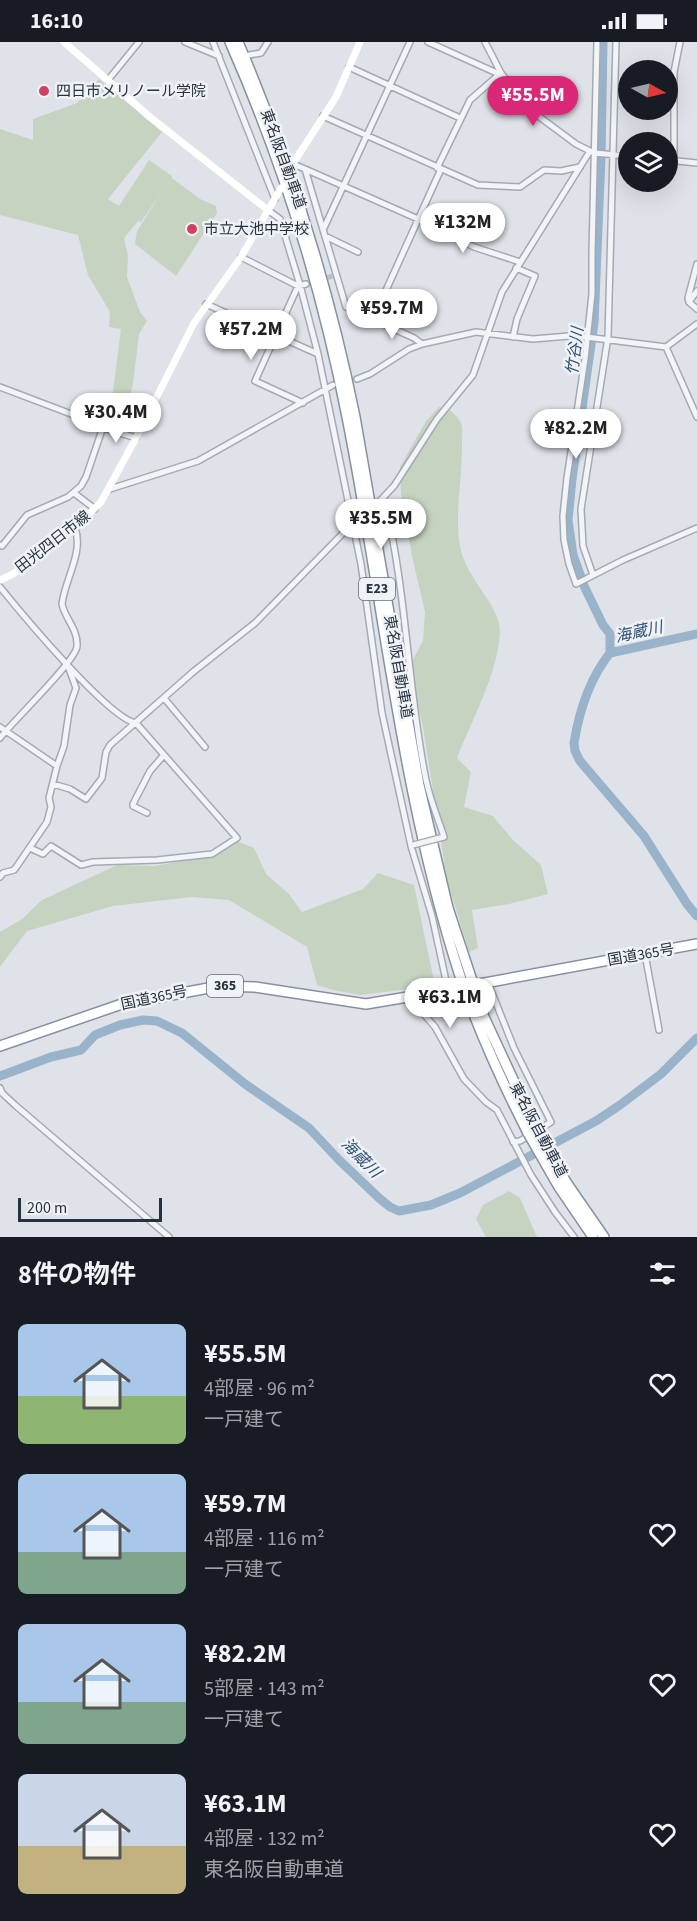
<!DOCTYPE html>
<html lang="ja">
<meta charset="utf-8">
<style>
body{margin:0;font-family:"Source Sans 3","Noto Sans JP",sans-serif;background:#242831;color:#f1f3f6;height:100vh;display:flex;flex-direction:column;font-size:22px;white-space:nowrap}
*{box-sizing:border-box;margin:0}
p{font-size:20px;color:#9ea1a6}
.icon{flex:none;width:33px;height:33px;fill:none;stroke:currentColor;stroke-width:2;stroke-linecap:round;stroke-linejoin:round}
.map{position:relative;height:1195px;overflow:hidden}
.sheet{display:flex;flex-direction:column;background:#171b24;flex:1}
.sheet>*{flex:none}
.needle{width:39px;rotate:98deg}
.controls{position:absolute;left:618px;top:18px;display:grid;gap:12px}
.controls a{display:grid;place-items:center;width:60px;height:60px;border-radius:50%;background:#171b24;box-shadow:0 6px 24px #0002;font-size:30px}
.scale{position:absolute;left:18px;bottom:15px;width:144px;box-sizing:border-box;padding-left:6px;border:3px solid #273240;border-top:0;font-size:16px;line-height:21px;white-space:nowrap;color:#273240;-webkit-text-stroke:4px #eff2f6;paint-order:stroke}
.price{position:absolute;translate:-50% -51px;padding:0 14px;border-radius:21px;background:#fff;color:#222;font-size:20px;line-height:39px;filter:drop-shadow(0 2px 3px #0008)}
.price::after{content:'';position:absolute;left:50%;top:36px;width:18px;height:14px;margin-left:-9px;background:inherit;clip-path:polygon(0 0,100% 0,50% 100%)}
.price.active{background:#db2777;color:#fff}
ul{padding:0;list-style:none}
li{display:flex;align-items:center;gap:18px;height:150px;padding:0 18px}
li span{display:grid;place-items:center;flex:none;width:168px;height:120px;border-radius:9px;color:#555}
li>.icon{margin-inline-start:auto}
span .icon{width:72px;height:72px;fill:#fffc;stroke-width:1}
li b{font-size:26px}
h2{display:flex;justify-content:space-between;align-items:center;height:72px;padding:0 18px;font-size:26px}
.status{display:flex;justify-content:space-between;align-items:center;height:42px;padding:0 30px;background:#171b24;direction:ltr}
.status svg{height:16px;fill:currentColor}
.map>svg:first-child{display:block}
</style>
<div class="status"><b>16:10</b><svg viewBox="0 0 49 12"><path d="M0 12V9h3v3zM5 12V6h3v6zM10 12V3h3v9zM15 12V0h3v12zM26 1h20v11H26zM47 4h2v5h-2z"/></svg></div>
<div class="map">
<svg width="697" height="1195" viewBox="0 0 697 1195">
<rect width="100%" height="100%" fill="#dfe3e9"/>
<path fill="#c6d3c0" d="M99,37l63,53 -54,67 11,7 30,-46 23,16v2l28,21 16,7 1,7 -41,63 -41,-32 2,-13 25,-39 -21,30 -3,-1 -14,17 4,18 -1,21 13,35 7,9 -8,13 -6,50 -7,28 -15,-5 10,-78 -12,-2 1,-15 -22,-37 -10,-40 -78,-20v-86l33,11v-21l44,-16z
M439,365l10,2c4,4 10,9 12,14 2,4 1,13 1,18 1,35 -8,71 -2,105 5,32 41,60 40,86 -2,42 -28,87 -43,126l14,14 -7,35 29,9 20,24 28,25 7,29 -39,10 -37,6 6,38 -9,4 -22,-72 -24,-153 -14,-60 14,-26 2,-29 -13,-56 -11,-62 -1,-27 26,-46z
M234,798l20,8 12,26 23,20 13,18 61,-23 15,-16 36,12 21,101 -75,9 -27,-5 -16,-5 -10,-38 -78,-47 -37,-3 -79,9 -86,25 -27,36v-35l22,-13 20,-19 75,-35 38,1 51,-10z
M509,1149l11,7 17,39h-51l-10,-18 7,-14z"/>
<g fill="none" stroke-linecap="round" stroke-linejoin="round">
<path stroke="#99b3ca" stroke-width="9" d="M603,0l-2,116 -7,165 -22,156 -4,41 5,35 12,33 18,37 7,9v19
M697,592l-87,19c-20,25 -31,59 -36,90l1,8 5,10 64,75 43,68 10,12
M0,1034l51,-19 30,-7 14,-15 25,-10 23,-5 14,1 25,12 63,51 64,44 30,32 40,38 11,9 9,4 32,-6 29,-12 136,-72 24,-16 41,-31 36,-36"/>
<path stroke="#bac0c7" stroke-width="5" stroke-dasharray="5 2.5" stroke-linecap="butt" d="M306,242l27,-8"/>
<defs>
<path id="street" d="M185,0l34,14
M213,0l62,157
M428,0l71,32
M485,0l16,31 27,34 9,8 39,29 18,9 34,3
M597,0l-5,210v42l-7,65 -18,119 -4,38 1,24 5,24 7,20 47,-24 74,-32
M249,13l12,-2 7,-11
M349,25l111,51
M108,38l31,-38
M323,74l155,69 42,2 24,-17 17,1 19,-4
M668,118l29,3
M674,118v-88l6,-30
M293,122l12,5 41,138 68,31 8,6
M437,126l33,-68 31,-27
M305,127l113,50 56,28 46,15
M269,169l11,8 20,66 18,69 43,210 21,149 29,133 21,70 16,74
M323,188l87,-188
M325,194l33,16
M241,215l57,29 8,-2
M298,244l-43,95 48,22
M689,260l-1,-4 9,-34
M689,260l8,-11
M689,260l8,7
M206,262l112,50
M373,277l68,-150
M513,295l4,-18 18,-43 -19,-8
M666,305l31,70
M357,337l13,-5 39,-25 13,-5 54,-12 57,7 36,-3 17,1 80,10 31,-23
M0,345l79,30 12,7 45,14
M110,447l88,-28 135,-76
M74,451l21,16
M384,457c23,91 23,188 42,281 4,20 12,38 18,57l-4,1
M377,462l17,-18 43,-67 36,-44 29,-83 88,-141
M0,503l2,1 25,-31 41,-18 13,-11 5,-9 17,-50
M593,533l-10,-29 -2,-37 27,-172 8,-295
M0,545c21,26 109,132 136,136l101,115 -25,16 -55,6 -64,2 -12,3 -30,-19 -8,8 -13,-6
M164,656l41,49
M0,685l57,39 -8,32 2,9 -4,15 -30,44 -3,4 -11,3 -3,4
M0,696c13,-17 77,-78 77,-92 1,-17 -12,-27 -15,-42 3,-25 22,-52 13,-76
M57,724l7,-20 6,-41 6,-17 -8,-22
M53,742l17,5 16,10 16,-21 4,-26 4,-7 83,-73 62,-49 103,-105
M147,771l-14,-7v-2l17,-33 14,-16
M645,912l14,76
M488,941l26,65 37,74 -31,19 -7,1
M409,955l26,30 29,52 22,23 11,8 34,65 24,37 19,25
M0,1046l2,5 13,12 154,132"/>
<path id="highway" d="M230,0c53,120 92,247 117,375 37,186 54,377 113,559 18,54 42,106 68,157
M238,0c52,121 91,246 117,375l64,368 29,123 36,109 52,112
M479,942l218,-40
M0,1004l119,-41 100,-19 36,1 111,17 89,-15
M566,1140l38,55
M559,1145l34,50"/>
</defs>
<use href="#street" stroke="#a4aab3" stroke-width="8"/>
<use href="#highway" stroke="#8691a0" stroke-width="12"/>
<use href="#street" stroke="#f2f4f7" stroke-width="5"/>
<path stroke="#fff" stroke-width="7" d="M64,0l86,75 119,94
M292,123l44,-68 24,-55
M0,538l13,-6 62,-46 26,-26 35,-64 58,-115 47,-66 40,-69"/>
<use href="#highway" stroke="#fff" stroke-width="9"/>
<defs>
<path id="street-bridge" d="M413,803l27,-7"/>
<path id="highway-bridge" d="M536,1087l30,53
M528,1091l31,54"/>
</defs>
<use href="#street-bridge" stroke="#a4aab3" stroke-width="8" stroke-linecap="butt"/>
<use href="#highway-bridge" stroke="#8691a0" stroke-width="12" stroke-linecap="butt"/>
<use href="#street-bridge" stroke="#f2f4f7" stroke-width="5"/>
<use href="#highway-bridge" stroke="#fff" stroke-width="9"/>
</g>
<g fill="#d1405e" stroke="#eff2f6" stroke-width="2">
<circle cx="44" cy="49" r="6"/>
<circle cx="192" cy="187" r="6"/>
</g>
<g text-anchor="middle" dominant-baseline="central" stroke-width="5" stroke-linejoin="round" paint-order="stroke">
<g fill="#eff2f6" stroke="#636c77" stroke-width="1.5">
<rect x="359" y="536" width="36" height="22" rx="4.5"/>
<rect x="207" y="933" width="36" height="22" rx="4.5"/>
</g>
<g font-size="14" font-weight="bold" fill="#273240">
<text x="377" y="547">E23</text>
<text x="225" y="944">365</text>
</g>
<g font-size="15" fill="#273240" stroke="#eff2f6" text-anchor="start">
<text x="56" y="49">四日市メリノール学院</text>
<text x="204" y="187">市立大池中学校</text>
</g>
<g font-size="15" fill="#273240" stroke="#eff2f6">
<text transform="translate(283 117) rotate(70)">東名阪自動車道</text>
<text transform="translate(53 500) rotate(-38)">田光四日市線</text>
<text transform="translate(398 625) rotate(80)">東名阪自動車道</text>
<text transform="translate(641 913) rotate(-10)">国道365号</text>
<text transform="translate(154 956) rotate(-12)">国道365号</text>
<text transform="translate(538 1088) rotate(62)">東名阪自動車道</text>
</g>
<g font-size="16" font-style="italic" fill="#315375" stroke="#eff2f6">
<text transform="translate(575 309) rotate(-83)">竹谷川</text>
<text transform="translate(639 590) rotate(-12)">海蔵川</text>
<text transform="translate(361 1116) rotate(45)">海蔵川</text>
</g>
</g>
</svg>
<div class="controls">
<a><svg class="needle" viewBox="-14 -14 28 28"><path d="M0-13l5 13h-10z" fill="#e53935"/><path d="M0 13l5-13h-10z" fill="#9ea1a6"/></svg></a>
<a><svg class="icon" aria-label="layers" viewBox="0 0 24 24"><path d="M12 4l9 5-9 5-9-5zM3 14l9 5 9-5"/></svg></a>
</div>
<div class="scale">200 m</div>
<b class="price active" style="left:533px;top:85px">¥55.5M</b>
<b class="price" style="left:463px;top:212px">¥132M</b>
<b class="price" style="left:392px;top:298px">¥59.7M</b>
<b class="price" style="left:251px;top:319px">¥57.2M</b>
<b class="price" style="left:116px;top:402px">¥30.4M</b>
<b class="price" style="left:576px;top:418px">¥82.2M</b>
<b class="price" style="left:381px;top:508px">¥35.5M</b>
<b class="price" style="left:450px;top:987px">¥63.1M</b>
</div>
<section class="sheet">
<h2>8件の物件<svg class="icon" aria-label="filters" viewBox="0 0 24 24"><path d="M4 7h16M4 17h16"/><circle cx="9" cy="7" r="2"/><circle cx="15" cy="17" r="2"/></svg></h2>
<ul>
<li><span style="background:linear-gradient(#a9c7e8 60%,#8fb573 0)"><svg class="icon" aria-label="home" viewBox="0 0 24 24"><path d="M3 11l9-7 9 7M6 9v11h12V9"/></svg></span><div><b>¥55.5M</b><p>4部屋 · 96 m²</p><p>一戸建て</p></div><svg class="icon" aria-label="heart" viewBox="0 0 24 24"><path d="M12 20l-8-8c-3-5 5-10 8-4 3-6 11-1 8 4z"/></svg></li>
<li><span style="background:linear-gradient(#a9c7e8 65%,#7fa58c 0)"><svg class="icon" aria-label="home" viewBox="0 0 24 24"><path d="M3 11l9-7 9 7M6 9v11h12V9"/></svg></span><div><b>¥59.7M</b><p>4部屋 · 116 m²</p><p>一戸建て</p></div><svg class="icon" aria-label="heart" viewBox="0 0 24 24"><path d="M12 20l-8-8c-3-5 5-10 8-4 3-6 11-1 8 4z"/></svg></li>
<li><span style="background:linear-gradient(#a9c7e8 65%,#7fa58c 0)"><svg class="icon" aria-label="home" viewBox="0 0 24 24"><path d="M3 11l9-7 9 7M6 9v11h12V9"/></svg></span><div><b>¥82.2M</b><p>5部屋 · 143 m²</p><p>一戸建て</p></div><svg class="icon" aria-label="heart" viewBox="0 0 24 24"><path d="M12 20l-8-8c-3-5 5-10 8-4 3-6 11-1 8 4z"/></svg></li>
<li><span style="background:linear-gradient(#c9d6e8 60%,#c2b280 0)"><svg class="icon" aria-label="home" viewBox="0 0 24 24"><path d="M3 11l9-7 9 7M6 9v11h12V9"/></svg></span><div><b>¥63.1M</b><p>4部屋 · 132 m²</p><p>東名阪自動車道</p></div><svg class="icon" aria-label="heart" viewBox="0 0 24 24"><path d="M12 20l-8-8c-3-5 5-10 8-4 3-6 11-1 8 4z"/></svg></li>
</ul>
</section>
